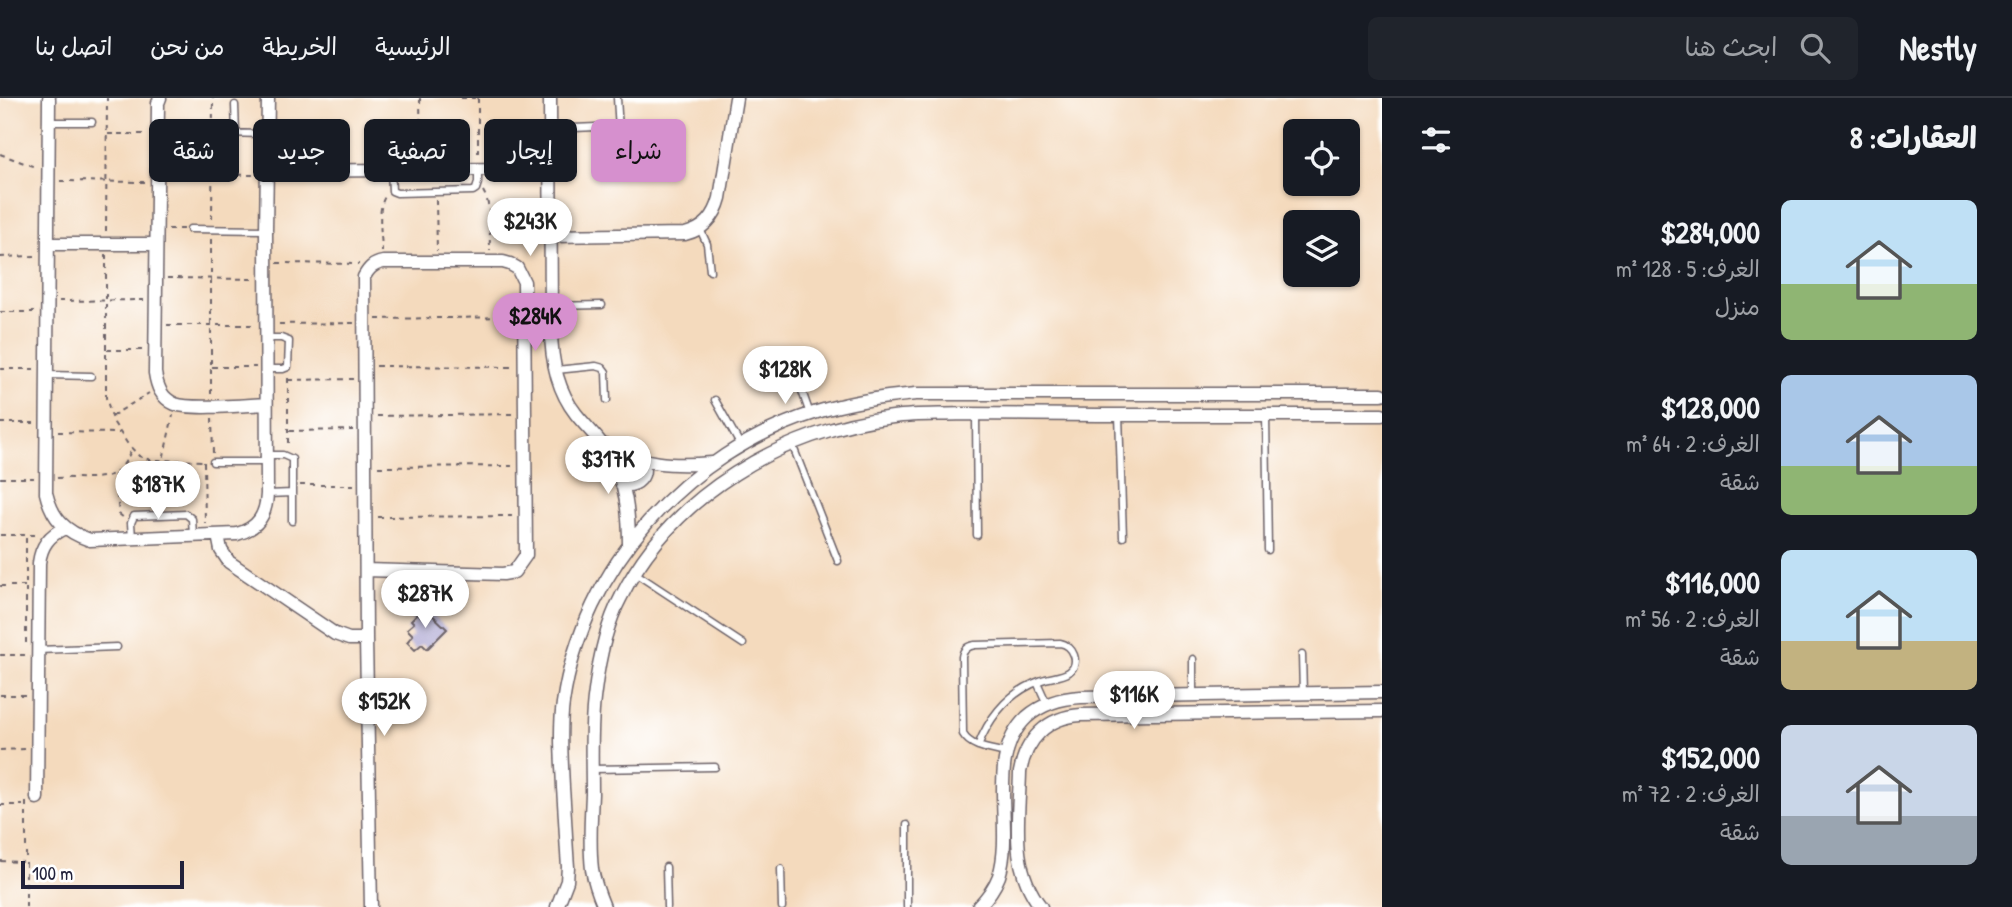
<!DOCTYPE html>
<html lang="ar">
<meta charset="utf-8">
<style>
body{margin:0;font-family:"Patrick Hand","Playpen Sans Arabic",sans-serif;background:#20242c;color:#f1f3f6;direction:rtl;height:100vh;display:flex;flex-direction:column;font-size:26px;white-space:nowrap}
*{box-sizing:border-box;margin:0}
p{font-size:23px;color:#9ea1a6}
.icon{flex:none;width:38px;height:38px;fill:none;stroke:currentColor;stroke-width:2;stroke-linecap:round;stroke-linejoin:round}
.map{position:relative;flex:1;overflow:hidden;direction:ltr}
.side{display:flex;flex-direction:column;background:#171b24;width:630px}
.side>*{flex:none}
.hud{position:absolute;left:21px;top:21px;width:665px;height:63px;direction:rtl;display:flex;gap:14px}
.tools{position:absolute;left:1283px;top:21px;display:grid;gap:14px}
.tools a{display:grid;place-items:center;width:77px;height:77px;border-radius:10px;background:#171b24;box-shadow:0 2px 5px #0004;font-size:35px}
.scale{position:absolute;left:21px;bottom:18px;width:163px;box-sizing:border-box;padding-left:7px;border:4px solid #22223b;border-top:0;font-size:19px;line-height:24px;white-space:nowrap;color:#22223b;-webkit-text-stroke:5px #fff;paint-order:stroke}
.price{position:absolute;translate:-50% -60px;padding:0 16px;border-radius:24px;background:#fff;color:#222;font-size:23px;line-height:46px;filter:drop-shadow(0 2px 4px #0008)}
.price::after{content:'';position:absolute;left:50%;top:42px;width:21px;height:16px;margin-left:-10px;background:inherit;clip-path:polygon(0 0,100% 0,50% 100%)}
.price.on{background:#d690ce;color:#111}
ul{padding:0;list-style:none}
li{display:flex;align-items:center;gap:21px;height:175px;padding:0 35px}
li span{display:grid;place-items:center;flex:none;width:196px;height:140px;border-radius:10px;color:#555}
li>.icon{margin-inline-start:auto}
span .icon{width:84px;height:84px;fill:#fffc;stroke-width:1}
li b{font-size:30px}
h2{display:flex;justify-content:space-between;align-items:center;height:84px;padding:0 35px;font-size:30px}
.tag{padding:0 24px;border-radius:10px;background:#171b24;box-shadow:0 2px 5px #0004;font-size:24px;line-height:63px}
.tag.on{background:#d690ce;color:#111}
header{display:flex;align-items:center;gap:42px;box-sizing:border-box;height:98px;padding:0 35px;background:#171b24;border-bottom:2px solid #363941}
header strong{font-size:33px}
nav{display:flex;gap:38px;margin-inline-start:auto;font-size:24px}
.search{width:490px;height:63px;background:#20242c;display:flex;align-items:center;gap:18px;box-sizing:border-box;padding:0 24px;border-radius:10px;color:#9ea1a6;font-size:26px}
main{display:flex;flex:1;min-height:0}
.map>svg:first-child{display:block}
</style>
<header>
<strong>Nestly</strong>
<div class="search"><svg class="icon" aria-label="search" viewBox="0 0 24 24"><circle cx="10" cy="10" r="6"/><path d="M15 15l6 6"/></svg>ابحث هنا</div>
<nav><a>الرئيسية</a><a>الخريطة</a><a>من نحن</a><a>اتصل بنا</a></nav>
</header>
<main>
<section class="side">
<h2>العقارات: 8<svg class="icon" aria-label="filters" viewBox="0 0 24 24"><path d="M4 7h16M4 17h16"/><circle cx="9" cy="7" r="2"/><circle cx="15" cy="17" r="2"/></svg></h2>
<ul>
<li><span style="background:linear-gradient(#bfe0f5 60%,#8fb573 0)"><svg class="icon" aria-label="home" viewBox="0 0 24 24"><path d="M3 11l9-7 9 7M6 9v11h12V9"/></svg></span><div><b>$284,000</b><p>الغرف: 5 · 128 m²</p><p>منزل</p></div></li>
<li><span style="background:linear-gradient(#a9c7e8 65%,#8fb573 0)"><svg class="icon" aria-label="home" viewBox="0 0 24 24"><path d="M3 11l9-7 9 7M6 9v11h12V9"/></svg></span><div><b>$128,000</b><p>الغرف: 2 · 64 m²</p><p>شقة</p></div></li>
<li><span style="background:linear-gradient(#bfe0f5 65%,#c2b280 0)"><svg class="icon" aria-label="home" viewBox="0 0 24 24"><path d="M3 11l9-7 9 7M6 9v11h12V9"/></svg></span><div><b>$116,000</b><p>الغرف: 2 · 56 m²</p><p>شقة</p></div></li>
<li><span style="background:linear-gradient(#c9d6e8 65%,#9aa5b1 0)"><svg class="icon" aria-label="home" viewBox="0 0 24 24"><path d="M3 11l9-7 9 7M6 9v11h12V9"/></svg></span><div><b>$152,000</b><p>الغرف: 2 · 72 m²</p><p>شقة</p></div></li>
</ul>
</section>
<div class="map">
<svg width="1382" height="809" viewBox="0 0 1382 809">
<rect width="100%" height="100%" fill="#fff"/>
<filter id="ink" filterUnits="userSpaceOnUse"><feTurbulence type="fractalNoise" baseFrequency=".0143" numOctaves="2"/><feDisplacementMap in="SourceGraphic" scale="14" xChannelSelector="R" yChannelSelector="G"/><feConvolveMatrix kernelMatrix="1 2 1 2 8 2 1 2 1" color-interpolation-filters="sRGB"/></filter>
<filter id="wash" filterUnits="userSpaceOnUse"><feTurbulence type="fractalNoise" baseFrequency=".00686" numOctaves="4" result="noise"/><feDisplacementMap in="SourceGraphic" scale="28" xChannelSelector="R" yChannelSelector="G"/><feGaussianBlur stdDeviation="1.57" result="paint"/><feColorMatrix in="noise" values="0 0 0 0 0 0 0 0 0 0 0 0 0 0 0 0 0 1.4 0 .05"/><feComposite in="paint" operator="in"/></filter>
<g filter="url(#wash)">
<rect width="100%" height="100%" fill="#f4dabd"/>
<g id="blocks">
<path fill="#b0aad4" d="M427,512l20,19 -20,20 -5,-5 -7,6 -8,-8 6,-7 -6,-6 7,-6 -3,-3 7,-7 3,3z"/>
</g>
</g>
<g filter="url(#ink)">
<use href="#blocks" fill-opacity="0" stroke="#6c6268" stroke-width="2"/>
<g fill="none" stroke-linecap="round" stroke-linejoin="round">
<defs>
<path id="lane" d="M617,0l4,63
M235,7l1,29
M49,24h43
M551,31l68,-3
M223,35l45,1
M391,72l1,21 5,2 76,-2 3,-2 2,-6v-14
M190,131l76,1
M700,131l7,15 3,27
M552,208l50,-1
M266,240h15l8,3 -1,26 -5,2h-17
M556,272l40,-4 7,2 3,4 1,28
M795,273l15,43
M47,277l44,1
M715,302l26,46
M976,316l1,121
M1119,317l4,122
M1266,317l2,135
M792,346l46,117
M267,357h16l9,4v62
M213,364h54
M267,396l25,-1
M132,440l-1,-15 3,-7 52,-2 6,5 1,16
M635,475l108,71
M38,552l79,-3
M1302,557l1,38
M1037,584l10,22
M1193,597v-36
M978,648c12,-31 33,-55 64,-66 8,-3 20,-3 27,-8 12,-9 4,-27 -9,-29l-85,2c-8,1 -12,5 -13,12l1,77c8,14 28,15 43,19
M592,671l123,-2
M907,727v82
M666,769l1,40
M781,771l1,38"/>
<path id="street" d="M49,0l-3,395c6,25 19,39 44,47l147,-6c21,-6 29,-19 30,-40l-1,-264 2,-132
M160,0l-2,5 -3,270c2,13 6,25 20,31 15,6 72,1 91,0
M550,0l1,230c0,30 6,62 25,86 11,14 25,26 34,42 16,27 19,57 19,88
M268,73l248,-2
M551,138l134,-2c20,-5 30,-17 35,-36l16,-100
M48,146h108
M605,347c35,20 69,21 107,18
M622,387c16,2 26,-9 20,-24
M218,437l3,15 8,12 106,72 14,5h17
M366,472l137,4 11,-2 12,-17 -2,-273 -7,-14 -7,-4 -7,-2h-120c-10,2 -14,6 -19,15l2,362 5,268
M37,700l2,-235c2,-17 10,-28 26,-35
M557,809l10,-26 1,-14c-2,-26 -3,-53 -5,-79 -1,-28 -4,-57 0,-85 20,-137 123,-250 254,-291 32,-10 65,-15 99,-18h466
M604,809c-5,-12 -10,-25 -12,-38 -3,-25 -1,-51 0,-75 0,-34 -2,-69 3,-103 4,-32 11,-66 26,-94 50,-101 163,-168 272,-180 23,-3 46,-2 69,-3 46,0 92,1 138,1 94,0 188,0 282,0
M978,809c9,-9 16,-18 21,-31 16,-50 -15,-119 28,-159 15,-13 34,-19 54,-20l301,-5
M1041,809c-32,-41 -22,-87 -21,-135 6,-33 27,-55 61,-57l301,-4"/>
</defs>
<use href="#lane" stroke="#6c6268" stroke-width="9"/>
<use href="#street" stroke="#6c6268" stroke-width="15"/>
<path stroke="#6c6268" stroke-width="2" stroke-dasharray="5 5" stroke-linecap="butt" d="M420,0l1,60
M461,0h16
M478,0v58
M169,34l44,1
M108,36h37
M0,56l35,13
M168,76l86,1
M60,83l85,1
M483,93c10,17 6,41 7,60
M436,102l1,51
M212,121l1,-121
M168,131h15
M106,133l1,-133
M382,154c0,-17 -6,-43 4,-57
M106,156v144l8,25 13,20 12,13 11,4 54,1
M0,159l37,-1
M277,165l82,1
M167,180l86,1
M59,203l85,-1
M0,214h34
M376,221l137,-2
M279,226l75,-1
M167,227h89
M107,252h36
M376,268l138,1
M212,269h44
M0,271h34
M288,280v68
M289,282l64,-1
M211,296v-155
M112,318l37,-23
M377,318l138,-2
M212,320l1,36
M0,325h34
M289,333l64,-1
M58,334l61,1
M204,364l1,61
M378,369l134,-1
M115,376l4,40 5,4
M0,380h34
M57,380c15,-1 45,3 58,-5 8,-5 13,-16 17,-24
M300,387h54
M164,409l-1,-47 10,-45
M378,419l134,-1
M0,437h37
M0,488h26
M26,545v-108
M0,557h26
M0,597h25
M0,652l26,-1
M0,707h23
M0,763l23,1
M26,809v-105"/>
<use href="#lane" stroke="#fff" stroke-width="6"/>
<use href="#street" stroke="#fff" stroke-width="12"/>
</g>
</g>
</svg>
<div class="tools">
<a><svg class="icon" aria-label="locate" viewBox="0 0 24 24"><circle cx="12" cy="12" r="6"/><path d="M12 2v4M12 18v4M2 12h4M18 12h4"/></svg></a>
<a><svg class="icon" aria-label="layers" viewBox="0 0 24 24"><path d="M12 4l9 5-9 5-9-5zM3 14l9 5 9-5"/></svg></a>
</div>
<div class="scale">100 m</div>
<b class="price" style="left:530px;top:160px">$243K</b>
<b class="price on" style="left:535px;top:255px">$284K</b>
<b class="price" style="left:785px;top:308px">$128K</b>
<b class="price" style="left:608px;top:398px">$317K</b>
<b class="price" style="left:158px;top:423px">$187K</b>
<b class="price" style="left:425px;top:532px">$287K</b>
<b class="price" style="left:1134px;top:633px">$116K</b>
<b class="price" style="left:384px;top:640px">$152K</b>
<div class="hud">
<a class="tag on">شراء</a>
<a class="tag">إيجار</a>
<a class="tag">تصفية</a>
<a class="tag">جديد</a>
<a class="tag">شقة</a>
</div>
</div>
</main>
